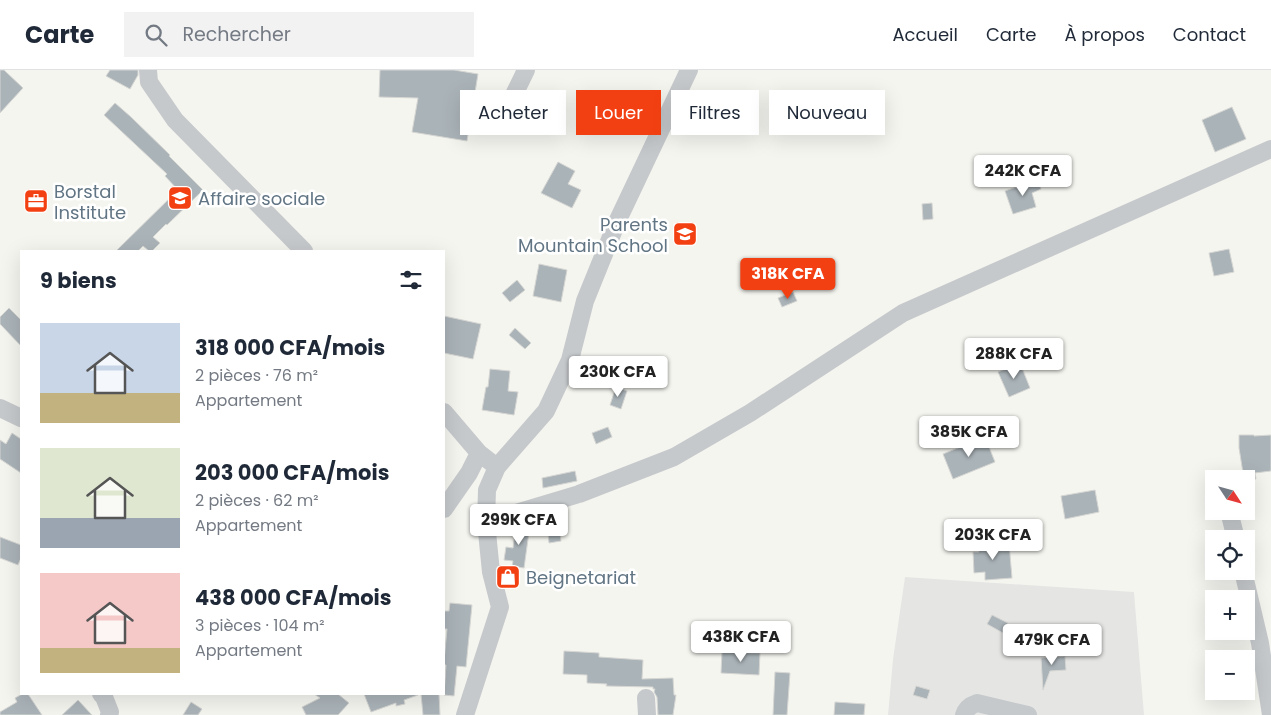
<!DOCTYPE html>
<html lang="fr">
<meta charset="utf-8">
<style>
body{margin:0;font-family:Poppins,sans-serif;background:#f2f2f3;color:#1f2937;height:100vh;display:flex;flex-direction:column;font-size:19px;white-space:nowrap}
*{box-sizing:border-box;margin:0}
p{font-size:16px;color:#747a83}
.icon{flex:none;width:28px;height:28px;fill:none;stroke:currentColor;stroke-width:2;stroke-linecap:round;stroke-linejoin:round}
.map{position:relative;flex:1;overflow:hidden}
.drawer{position:absolute;left:20px;top:180px;width:425px;height:445px;display:flex;flex-direction:column;background:#fff;border-radius:0px;box-shadow:0 5px 20px #0002}
.drawer>*{flex:none}
.hud{position:absolute;left:460px;top:20px;width:475px;height:45px;display:flex;gap:10px}
.needle{width:32px;rotate:126deg}
.fabs{position:absolute;left:1205px;top:400px;display:grid;gap:10px}
.fabs a{display:grid;place-items:center;width:50px;height:50px;border-radius:0px;background:#fff;box-shadow:0 5px 20px #0002;font-size:25px}
.price{position:absolute;translate:-50% -42px;padding:0 11px;border-radius:5px;background:#fff;color:#222;font-size:16px;line-height:32px;filter:drop-shadow(0 1px 2px #0008)}
.price::after{content:'';position:absolute;left:50%;top:30px;width:15px;height:11px;margin-left:-8px;background:inherit;clip-path:polygon(0 0,100% 0,50% 100%)}
.price.active{background:#f34012;color:#fff}
ul{padding:0;list-style:none}
li{display:flex;align-items:center;gap:15px;height:125px;padding:0 20px}
li span{display:grid;place-items:center;flex:none;width:140px;height:100px;border-radius:0px;color:#555}
li>.icon{margin-inline-start:auto}
span .icon{width:60px;height:60px;fill:#fffc;stroke-width:1}
li b{font-size:21px}
h2{display:flex;justify-content:space-between;align-items:center;height:60px;padding:0 20px;font-size:21px}
.chip{padding:0 18px;border-radius:0px;background:#fff;box-shadow:0 5px 20px #0002;font-size:18px;line-height:45px}
.chip.active{background:#f34012;color:#fff}
header{display:flex;align-items:center;gap:30px;box-sizing:border-box;height:70px;padding:0 25px;background:#fff;border-bottom:1px solid #e0e1e3}
header strong{font-size:24px}
nav{display:flex;gap:28px;margin-inline-start:auto;font-size:18px}
.search{width:350px;height:45px;background:#f2f2f3;display:flex;align-items:center;gap:12px;box-sizing:border-box;padding:0 18px;border-radius:0px;color:#747a83;font-size:19px}
.map>svg:first-child{display:block}
</style>
<header>
<strong>Carte</strong>
<div class="search"><svg class="icon" aria-label="search" viewBox="0 0 24 24"><circle cx="10" cy="10" r="6"/><path d="M15 15l6 6"/></svg>Rechercher</div>
<nav><a>Accueil</a><a>Carte</a><a>À propos</a><a>Contact</a></nav>
</header>
<div class="map">
<svg width="1271" height="645" viewBox="0 0 1271 645">
<rect width="100%" height="100%" fill="#f5f5f0"/>
<path fill="#e5e6e4" d="M905,507l229,15 10,123h-256l5,-56z"/>
<path fill="#aab3b8" stroke="#d6d6d3" d="M0,0h4l19,18 -23,25z
M110,0h28v5l-8,14 -24,-13z
M380,0h74l24,4 -11,67 -55,-9 6,-34 -39,-1z
M115,33l16,14 39,38 -1,1 34,34 -36,35 -1,-1 -13,13 7,6 -8,8h-3l-6,-5 -5,5h-22l62,-61 -13,-14 2,-2 -63,-59z
M1232,37l14,32 -31,13 -13,-32z
M558,92l17,9 -7,13 13,6 -9,18 -31,-15z
M1037,110l4,9 -9,4 4,14 -23,7 -8,-23z
M932,133l1,16 -10,1 -1,-16z
M1229,179l5,23 -20,4 -5,-23z
M539,194l28,6 -6,32 -28,-6z
M517,210l8,10 -15,12 -8,-9z
M793,222l4,9 -15,6 -4,-9z
M9,238l12,12v26l-21,-22v-7z
M444,246l37,8 -8,35 -29,-6z
M515,258l16,15 -6,6 -16,-14z
M1020,293l10,25 -21,9 -11,-25z
M490,299l20,2 -2,20 10,1 -4,23 -32,-5 4,-23h2z
M616,317l11,4 -6,18 -11,-4z
M608,357l4,10 -16,7 -4,-11z
M12,363l9,6v34l-21,-14v-19l6,4z
M1239,365h15v1l17,-1v36l-16,2 1,6 -10,1v-1h-2l-5,-31z
M985,367l10,25 -42,17 -10,-25z
M575,401l2,10 -34,7 -1,-10z
M1095,420l4,22 -34,7 -4,-23z
M559,451l2,20 -12,2 -2,-20z
M519,453l11,2 -6,43 -12,-2 1,-5 -9,-1 2,-13 7,1 3,-24z
M0,467l21,8v13l-3,7 -18,-7z
M1009,473l3,35 -27,2v-8l-11,1 -1,-21h6l-1,-6z
M450,533l22,2 -6,62 -9,-1 -3,30 -10,-1 2,-30h-2v-4l3,-32h-3v-18h5z
M992,545l16,8 -5,10 -16,-9z
M564,581l35,2v4l44,3 -1,19 31,-1 1,17h2l-3,20h-15l-1,-18 -3,-5 1,-3h-2v-2l-47,-1 1,-2 -20,-1v-8l-24,-1z
M722,582l38,1 -1,22 -38,-2z
M1065,586l1,14 -16,1 -7,19 -2,-32z
M775,602l15,1 -3,42h-14z
M916,616l14,4 -3,9 -14,-4z
M22,624h6l14,21h-42v-3l17,-10 -2,-4z
M314,624h24l11,9 -11,12h-32l-4,-8 18,-9z
M364,624h54v1l-14,5 1,4 -9,2v-3l-25,9z
M421,624h18l1,21h-17z
M78,630l14,15h-30z
M191,632l11,7 -4,6h-15z
M835,632l30,2 -1,11h-30z"/>
<g fill="none" stroke-linecap="round" stroke-linejoin="round">
<path stroke="#c6c9cc" stroke-width="18" d="M148,0l1,12 26,38 129,131
M510,33l16,-33
M0,338l21,10
M444,342l35,41 18,14
M444,439l25,-36 10,-20
M1229,441l7,28
M486,452l93,-28 95,-37 76,-44 153,-100 368,-164
M1243,501l17,72 11,72
M101,624l3,3 6,15 -1,3
M646,628l1,17
M465,645l35,-108 -9,-35 -5,-50 1,-32 10,-23 49,-56 24,-51 15,-59 32,-79 72,-152
M964,645c2,-7 7,-10 13,-12l51,12"/>
</g>
<defs>
<symbol id="university-square" viewBox="-11 -11 22 22"><rect x="-9" y="-9" width="18" height="18" rx="4" fill="#f34012" stroke="#fff"/><path d="M0-5L7-2L0 1L-7-2ZM-4 1L0 2.5L4 1V4Q0 6-4 4Z" fill="#fff"/></symbol>
<symbol id="office-square" viewBox="-11 -11 22 22"><rect x="-9" y="-9" width="18" height="18" rx="4" fill="#f34012" stroke="#fff"/><path d="M-6-3h4V-5.5h4V-3h4V5H-6ZM-1-4.5V-3h2v-1.5ZM-6 0V1H6V0Z" fill="#fff"/></symbol>
<symbol id="school-square" viewBox="-11 -11 22 22"><rect x="-9" y="-9" width="18" height="18" rx="4" fill="#f34012" stroke="#fff"/><path d="M0-5L7-2L0 1L-7-2ZM-4 1L0 2.5L4 1V4Q0 6-4 4Z" fill="#fff"/></symbol>
<symbol id="shop-square" viewBox="-11 -11 22 22"><rect x="-9" y="-9" width="18" height="18" rx="4" fill="#f34012" stroke="#fff"/><path d="M-5-2.5h2.3a2.7 3.5 0 0 1 5.4 0H5L5.5 6h-11ZM-1.5-2.5h3a1.5 2.3 0 0 0-3 0Z" fill="#fff"/></symbol>
</defs>
<g fill-rule="evenodd">
<use href="#university-square" x="166" y="114" width="28" height="28"/>
<use href="#office-square" x="22" y="117" width="28" height="28"/>
<use href="#school-square" x="671" y="150" width="28" height="28"/>
<use href="#shop-square" x="494" y="493" width="28" height="28"/>
</g>
<g text-anchor="middle" dominant-baseline="central" stroke-width="5" stroke-linejoin="round" paint-order="stroke">
<g font-size="18" fill="#617584" stroke="#fff" text-anchor="start">
<text x="54" y="121">Borstal<tspan x="54" dy="21">Institute</tspan></text>
<text x="198" y="128">Affaire sociale</text>
<text x="668" y="154" text-anchor="end">Parents<tspan x="668" dy="21">Mountain School</tspan></text>
<text x="526" y="507">Beignetariat</text>
</g>
</g>
</svg>
<div class="fabs">
<a><svg class="needle" viewBox="-14 -14 28 28"><path d="M0-13l5 13h-10z" fill="#e53935"/><path d="M0 13l5-13h-10z" fill="#747a83"/></svg></a>
<a><svg class="icon" aria-label="locate" viewBox="0 0 24 24"><circle cx="12" cy="12" r="6"/><path d="M12 2v4M12 18v4M2 12h4M18 12h4"/></svg></a>
<a>+</a>
<a>−</a>
</div>
<b class="price" style="left:1023px;top:127px">242K CFA</b>
<b class="price active" style="left:788px;top:230px">318K CFA</b>
<b class="price" style="left:1014px;top:310px">288K CFA</b>
<b class="price" style="left:618px;top:328px">230K CFA</b>
<b class="price" style="left:969px;top:388px">385K CFA</b>
<b class="price" style="left:519px;top:476px">299K CFA</b>
<b class="price" style="left:993px;top:491px">203K CFA</b>
<b class="price" style="left:741px;top:593px">438K CFA</b>
<b class="price" style="left:1052px;top:596px">479K CFA</b>
<div class="hud">
<a class="chip">Acheter</a>
<a class="chip active">Louer</a>
<a class="chip">Filtres</a>
<a class="chip">Nouveau</a>
</div>
<section class="drawer">
<h2>9 biens<svg class="icon" aria-label="filters" viewBox="0 0 24 24"><path d="M4 7h16M4 17h16"/><circle cx="9" cy="7" r="2"/><circle cx="15" cy="17" r="2"/></svg></h2>
<ul>
<li><span style="background:linear-gradient(#c9d6e8 70%,#c2b280 0)"><svg class="icon" aria-label="home" viewBox="0 0 24 24"><path d="M3 11l9-7 9 7M6 9v11h12V9"/></svg></span><div><b>318 000 CFA/mois</b><p>2 pièces · 76 m²</p><p>Appartement</p></div></li>
<li><span style="background:linear-gradient(#dfe7d0 70%,#9aa5b1 0)"><svg class="icon" aria-label="home" viewBox="0 0 24 24"><path d="M3 11l9-7 9 7M6 9v11h12V9"/></svg></span><div><b>203 000 CFA/mois</b><p>2 pièces · 62 m²</p><p>Appartement</p></div></li>
<li><span style="background:linear-gradient(#f6c9c9 75%,#c2b280 0)"><svg class="icon" aria-label="home" viewBox="0 0 24 24"><path d="M3 11l9-7 9 7M6 9v11h12V9"/></svg></span><div><b>438 000 CFA/mois</b><p>3 pièces · 104 m²</p><p>Appartement</p></div></li>
</ul>
</section>
</div>
